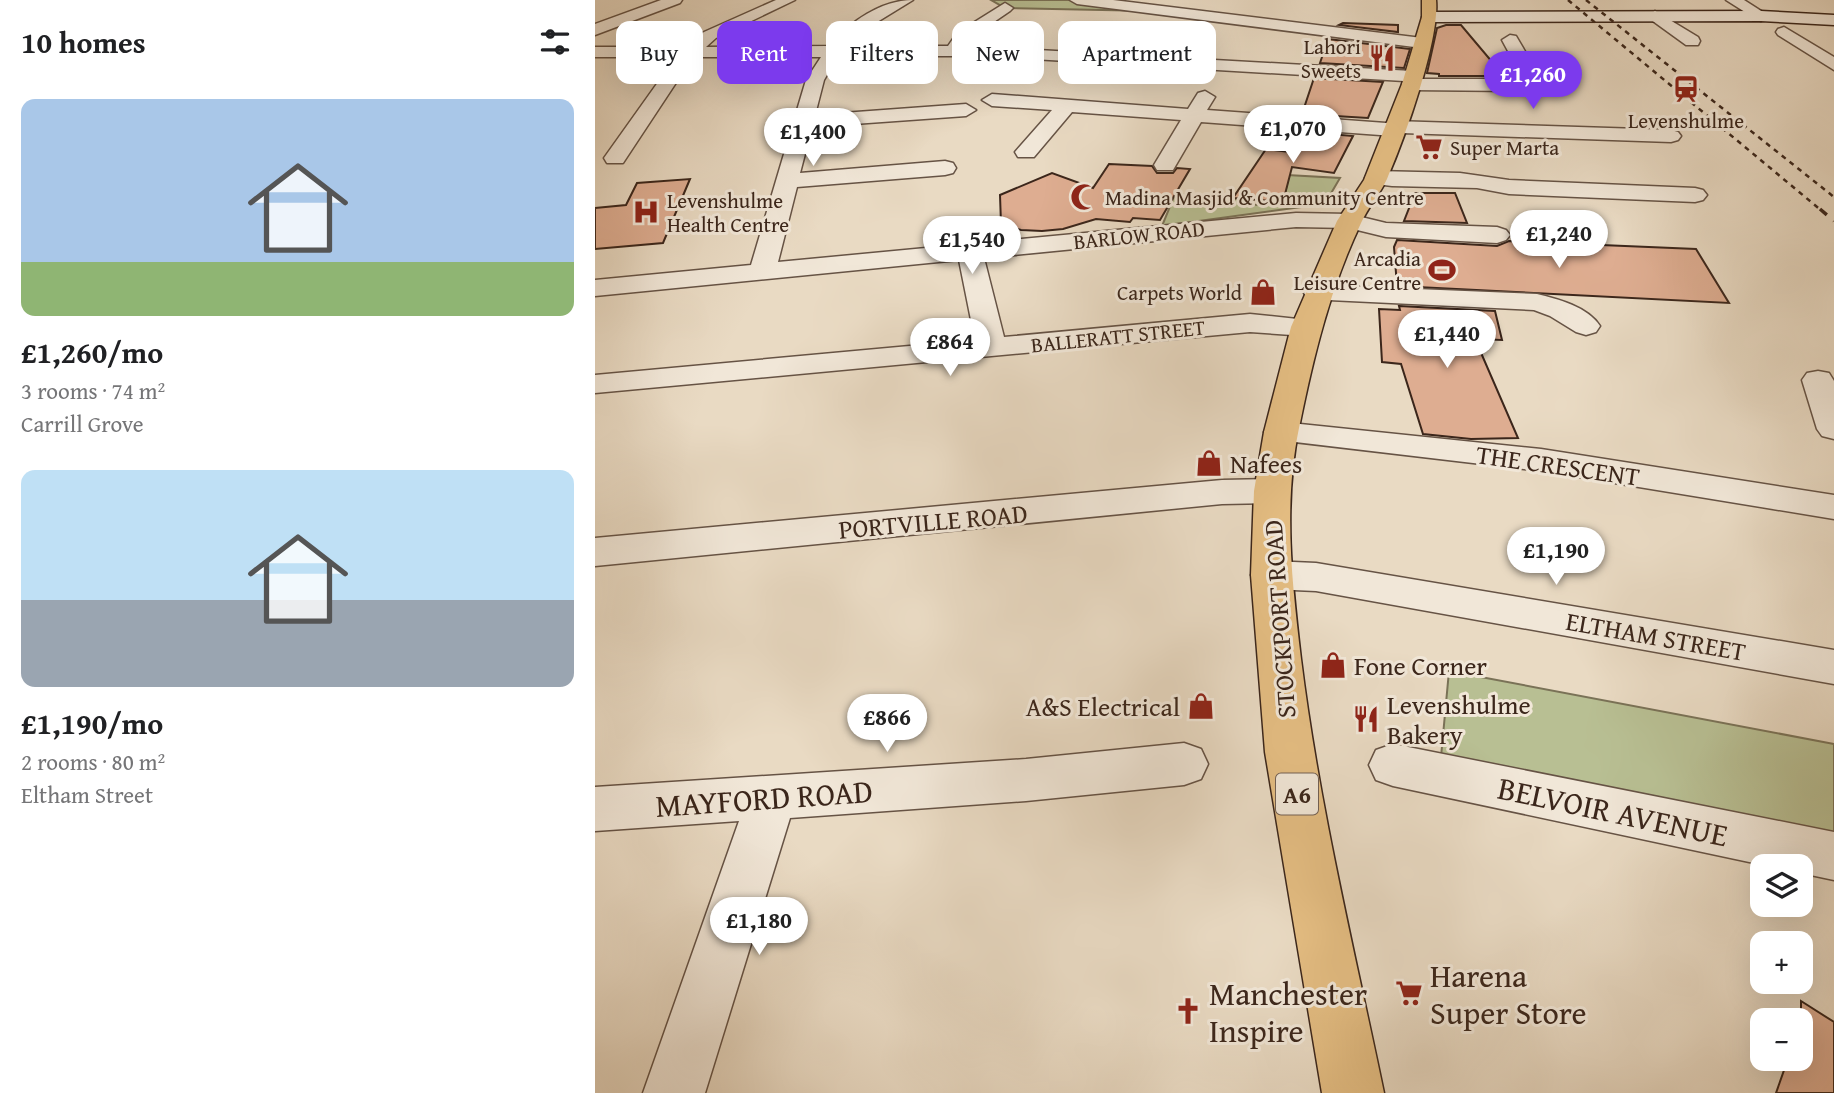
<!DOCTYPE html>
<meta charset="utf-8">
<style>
body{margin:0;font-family:"Gentium Book Plus",serif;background:#f2f2f2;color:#202124;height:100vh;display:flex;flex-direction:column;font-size:26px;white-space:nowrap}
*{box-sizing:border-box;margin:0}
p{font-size:23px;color:#757577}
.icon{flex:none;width:38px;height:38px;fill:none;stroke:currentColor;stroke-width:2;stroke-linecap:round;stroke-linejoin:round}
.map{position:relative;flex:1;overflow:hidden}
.details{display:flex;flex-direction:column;background:#fff;width:595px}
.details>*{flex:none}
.guide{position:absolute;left:21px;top:21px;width:665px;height:63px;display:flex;gap:14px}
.buttons{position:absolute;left:1155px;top:854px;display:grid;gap:14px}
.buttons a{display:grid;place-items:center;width:63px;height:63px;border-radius:14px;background:#fff;box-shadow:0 7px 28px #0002;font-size:35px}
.price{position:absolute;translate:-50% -60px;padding:0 16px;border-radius:24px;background:#fff;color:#222;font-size:23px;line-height:46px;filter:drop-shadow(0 2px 4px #0008)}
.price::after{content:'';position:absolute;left:50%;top:42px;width:21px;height:16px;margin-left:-10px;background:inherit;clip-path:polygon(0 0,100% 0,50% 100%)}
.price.selected{background:#7c3aed;color:#fff}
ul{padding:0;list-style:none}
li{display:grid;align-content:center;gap:14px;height:371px;padding:0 21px}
li span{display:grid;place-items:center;height:217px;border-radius:14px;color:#555}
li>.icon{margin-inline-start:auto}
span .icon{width:126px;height:126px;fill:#fffc;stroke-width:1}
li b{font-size:30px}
h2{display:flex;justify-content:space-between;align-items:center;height:84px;padding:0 21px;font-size:30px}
.chip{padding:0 24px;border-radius:14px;background:#fff;box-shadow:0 7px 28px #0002;font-size:24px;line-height:63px}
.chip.selected{background:#7c3aed;color:#fff}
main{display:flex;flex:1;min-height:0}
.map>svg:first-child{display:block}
</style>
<main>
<section class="details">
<h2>10 homes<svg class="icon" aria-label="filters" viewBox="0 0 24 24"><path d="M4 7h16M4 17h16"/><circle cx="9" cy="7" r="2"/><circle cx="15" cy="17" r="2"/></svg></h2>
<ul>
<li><span style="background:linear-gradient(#a9c7e8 75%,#8fb573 0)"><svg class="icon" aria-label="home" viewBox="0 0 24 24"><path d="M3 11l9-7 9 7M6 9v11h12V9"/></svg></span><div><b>£1,260/mo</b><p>3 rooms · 74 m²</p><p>Carrill Grove</p></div></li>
<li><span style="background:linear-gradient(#bfe0f5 60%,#9aa5b1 0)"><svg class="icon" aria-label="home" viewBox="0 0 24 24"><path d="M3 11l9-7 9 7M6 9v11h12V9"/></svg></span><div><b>£1,190/mo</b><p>2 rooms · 80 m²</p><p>Eltham Street</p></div></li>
</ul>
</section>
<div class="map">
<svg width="1239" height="1093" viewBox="0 0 1239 1093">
<rect width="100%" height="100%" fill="#e9dac3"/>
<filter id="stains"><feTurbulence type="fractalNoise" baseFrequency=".00286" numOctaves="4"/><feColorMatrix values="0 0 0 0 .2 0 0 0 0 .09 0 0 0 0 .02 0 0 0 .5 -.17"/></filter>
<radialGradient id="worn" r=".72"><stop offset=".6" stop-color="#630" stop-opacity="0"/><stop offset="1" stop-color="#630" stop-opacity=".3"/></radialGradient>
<path fill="#b8bf93" stroke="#7a7257" stroke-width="2" d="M396,0h86l74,11 -146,-3z
M692,175l53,3 -10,17 -14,10 -154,21 13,-32 72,6 -1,4 12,1 2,-5 23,2 6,-26z
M854,671l385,73v94l-393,-81z"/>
<path fill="#dead91" stroke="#3b261b" stroke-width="2" d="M748,23l55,2v7l-59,-7z
M851,25h15l43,51h-65v-2l-12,-1 10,-45z
M733,39l82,10 -6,19 -84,-5z
M719,78l69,4 -15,36 -66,-4z
M701,131l57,5 -19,37 -42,-6 -9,35 -50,-4 33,-49 23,3z
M514,164l43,2 5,7h16l4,-5 13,1 -30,51 -27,-2 -3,4 -34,-3 -33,10 -21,2 -21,-1 -20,-6 -1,-29 52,-22 41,15z
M95,179l-27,64 -68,6v-41l31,-3 11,-22z
M820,193h40l12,30 -63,-2z
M802,240l100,6 12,-5 187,8 33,54 -332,-17 -3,-39z
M804,306l96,5 7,29 -27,-1 43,99 -47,1 -48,-5 -22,-70 -19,-2 -3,-53 21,1z
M1206,1001l33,21v71h-58l12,-34h13z"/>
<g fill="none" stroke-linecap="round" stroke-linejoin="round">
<defs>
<path id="minor" d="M66,0h21l-2,3 -85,32v-11z
M181,0h19l-79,38 -10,9 122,-1c22,-24 53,-46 85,-46l-44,27 -23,19h102l9,-13 48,-30 8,5 -3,3 -41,28 -4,7 447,25 6,1 1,7h94l8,-4 -19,-35 8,-5 6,1 24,41 -24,14 -105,-1 -7,-2 -2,-4 2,-3 -422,-25h-144l-14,24 -9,35 151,-11 10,6 -10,6 -154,11 -12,46 145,-12 8,2 3,5 -3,5 -8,2 -148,12 -19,75 518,-49 53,1 37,9 111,4 9,3 4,5 -4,5 -9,3 -111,-6 -37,-9 -53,-1 -312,31 20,79 246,-23 66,7 5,6 -5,6 -10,3 -56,-4 -655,61v-18l380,-35 -16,-80 -364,36v-16l156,-15 55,-185 15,-23h-128l-70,106h-16l-3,-5 72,-101h-81v-10h89l20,-15z
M475,0h43l309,38 8,5 -8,5 -345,-44z
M1131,0h18l25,16 -8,5 -5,-2z
M1060,11l43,26 2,4 -2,4h-12l-36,-26 -3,-3z
M1189,27l50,30v13l-56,-35 -2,-3 2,-3z
M610,91l10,6 -8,13 179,13 8,-2 277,9 7,2 3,4 -3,4 -7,2 -269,-9 -8,3 -193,-14 -28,48h-16l-3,-5 27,-45 -109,-8 -38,45h-16l-3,-5 37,-42 -60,-4 -10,-6 10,-6 196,15 10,-16z
M781,171l84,2 49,7 186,8 8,2 4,5 -4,5 -8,2 -186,-8 -32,-6 -85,-2 -24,-3 -3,-5 3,-5z
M723,285l219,9c21,5 51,13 63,32l-4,6 -10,3 -10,-3 -26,-16 -16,-6 -226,-11 -4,-6 4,-6z
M1223,371l11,2 5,8v58l-12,-3 -5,-7 -15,-49 5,-7z
M686,422l260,27 293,46v24l-293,-48 -272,-32 -5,-7 5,-7z
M677,479l13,4 5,8 -5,8 -13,4 -50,1 -627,62v-28l627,-58z
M676,561l45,2 518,87v34l-518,-93 -45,-2 -14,-4 -6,-10 6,-10z
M589,743l17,6 7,15 -7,15 -17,6 -158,16 -236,17 -85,275h-62l96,-272 -144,10v-44l431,-28z
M798,744l441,88v48l-33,-7v-7h-33l-375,-80 -17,-6 -7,-15 7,-15z"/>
<path id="secondary" d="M1166,11l73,4v10l-73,-4 -331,1 -8,-5 8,-5z"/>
<path id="trunk" d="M827,0h14c4,40 -32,140 -49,179 -7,15 -19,28 -26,44 -31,65 -48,135 -62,205 -16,77 -7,154 2,231 18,146 53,290 83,434h-62l-57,-341 -14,-177 3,-84 10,-59 27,-105 46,-106 27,-41 38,-96 20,-67z"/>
</defs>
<use href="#minor" stroke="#665345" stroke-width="3"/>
<use href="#secondary" stroke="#3b261b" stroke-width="3"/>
<use href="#trunk" stroke="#3b261b" stroke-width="3"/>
<use href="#minor" fill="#f1e7d8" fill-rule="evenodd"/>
<use href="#secondary" fill="#f1e7d8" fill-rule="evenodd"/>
<use href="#trunk" fill="#e4bd82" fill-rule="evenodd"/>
<path stroke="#3b261b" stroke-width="2.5" stroke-dasharray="5 5" stroke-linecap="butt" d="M973,0l254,211
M991,0l248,197"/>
<path stroke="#3b261b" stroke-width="3.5" stroke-dasharray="9 9" stroke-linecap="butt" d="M1225,209l14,12"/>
</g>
<defs>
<symbol id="restaurant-bare" viewBox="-9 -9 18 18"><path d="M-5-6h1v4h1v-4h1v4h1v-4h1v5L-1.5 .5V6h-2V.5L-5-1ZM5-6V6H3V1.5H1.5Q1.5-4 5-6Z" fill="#8f2418" stroke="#f1e7d8" stroke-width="2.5" paint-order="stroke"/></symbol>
<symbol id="station-bare" viewBox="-9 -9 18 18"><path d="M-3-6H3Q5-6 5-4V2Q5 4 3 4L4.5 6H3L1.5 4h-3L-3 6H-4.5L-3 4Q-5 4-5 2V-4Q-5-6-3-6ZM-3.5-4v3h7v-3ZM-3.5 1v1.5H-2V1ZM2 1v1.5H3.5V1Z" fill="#8f2418" stroke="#f1e7d8" stroke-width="2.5" paint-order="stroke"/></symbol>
<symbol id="supermarket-bare" viewBox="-9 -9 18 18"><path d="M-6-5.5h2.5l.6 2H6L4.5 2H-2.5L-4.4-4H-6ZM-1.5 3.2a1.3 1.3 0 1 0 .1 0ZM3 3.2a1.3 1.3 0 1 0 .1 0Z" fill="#8f2418" stroke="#f1e7d8" stroke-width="2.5" paint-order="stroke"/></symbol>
<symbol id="mosque-bare" viewBox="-9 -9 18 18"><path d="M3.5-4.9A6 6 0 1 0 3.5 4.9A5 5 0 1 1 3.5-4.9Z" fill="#8f2418" stroke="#f1e7d8" stroke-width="2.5" paint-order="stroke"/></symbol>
<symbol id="hospital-bare" viewBox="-9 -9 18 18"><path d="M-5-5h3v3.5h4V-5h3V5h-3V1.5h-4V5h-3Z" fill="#8f2418" stroke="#f1e7d8" stroke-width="2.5" paint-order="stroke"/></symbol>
<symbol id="stadium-bare" viewBox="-9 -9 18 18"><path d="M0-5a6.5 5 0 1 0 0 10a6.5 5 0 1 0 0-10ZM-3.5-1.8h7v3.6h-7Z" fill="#8f2418" stroke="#f1e7d8" stroke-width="2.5" paint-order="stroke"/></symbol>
<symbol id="shop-bare" viewBox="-9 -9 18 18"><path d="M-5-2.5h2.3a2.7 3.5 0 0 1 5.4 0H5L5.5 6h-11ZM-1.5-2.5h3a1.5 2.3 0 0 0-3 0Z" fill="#8f2418" stroke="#f1e7d8" stroke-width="2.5" paint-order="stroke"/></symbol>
<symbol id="church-bare" viewBox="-9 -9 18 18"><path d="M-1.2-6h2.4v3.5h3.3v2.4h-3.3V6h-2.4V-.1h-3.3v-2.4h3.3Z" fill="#8f2418" stroke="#f1e7d8" stroke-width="2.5" paint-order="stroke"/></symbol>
</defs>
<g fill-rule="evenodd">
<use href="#restaurant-bare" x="768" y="39" width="38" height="38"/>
<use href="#station-bare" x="1072" y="70" width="38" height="38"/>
<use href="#supermarket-bare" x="815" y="128" width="38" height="38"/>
<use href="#mosque-bare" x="470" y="178" width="38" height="38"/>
<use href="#hospital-bare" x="32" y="193" width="38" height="38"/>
<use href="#stadium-bare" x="828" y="251" width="38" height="38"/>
<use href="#shop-bare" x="649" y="273" width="38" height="38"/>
<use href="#shop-bare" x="595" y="444" width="38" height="38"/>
<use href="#shop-bare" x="719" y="646" width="38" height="38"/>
<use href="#shop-bare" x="587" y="687" width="38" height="38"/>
<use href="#restaurant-bare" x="752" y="700" width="38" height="38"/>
<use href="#supermarket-bare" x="795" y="974" width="38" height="38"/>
<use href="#church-bare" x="574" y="992" width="38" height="38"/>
</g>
<g text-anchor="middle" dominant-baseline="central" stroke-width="6" stroke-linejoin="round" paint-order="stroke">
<g font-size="21" fill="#3b261b" stroke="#f1e7d8" text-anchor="end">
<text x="766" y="46">Lahori<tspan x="766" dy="24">Sweets</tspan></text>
<text x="1091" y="120" text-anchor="middle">Levenshulme</text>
<text x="855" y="147" text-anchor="start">Super Marta</text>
<text x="510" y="197" text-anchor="start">Madina Masjid &amp; Community Centre</text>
<text x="72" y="200" text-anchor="start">Levenshulme<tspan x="72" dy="24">Health Centre</tspan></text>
<text x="826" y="258">Arcadia<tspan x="826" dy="24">Leisure Centre</tspan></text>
<text x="647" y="292">Carpets World</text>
</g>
<g font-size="21" fill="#3b261b" stroke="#f1e7d8">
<text transform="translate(544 235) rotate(-6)">BARLOW ROAD</text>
<text transform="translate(523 336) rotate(-6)">BALLERATT STREET</text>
</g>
<rect fill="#f1e7d8" stroke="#726054" stroke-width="2" x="681" y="773.5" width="42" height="41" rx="5"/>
<g font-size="24" font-weight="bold" fill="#3b261b">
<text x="702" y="794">A6</text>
</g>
<g font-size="26" fill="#3b261b" stroke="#f1e7d8" text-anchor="start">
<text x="635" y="463">Nafees</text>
<text x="759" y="665">Fone Corner</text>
<text x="792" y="704">Levenshulme<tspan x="792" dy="30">Bakery</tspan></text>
<text x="585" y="706" text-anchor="end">A&amp;S Electrical</text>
</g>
<g font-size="26" fill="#3b261b" stroke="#f1e7d8">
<text transform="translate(963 465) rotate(8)">THE CRESCENT</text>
<text transform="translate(338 521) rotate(-5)">PORTVILLE ROAD</text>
<text transform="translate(684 619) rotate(-94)">STOCKPORT ROAD</text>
<text transform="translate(1061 636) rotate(10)">ELTHAM STREET</text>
</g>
<g font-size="32" fill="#3b261b" stroke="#f1e7d8">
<text transform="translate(169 798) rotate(-4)">MAYFORD ROAD</text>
<text transform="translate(1018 811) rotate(12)">BELVOIR AVENUE</text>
</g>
<g font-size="32" fill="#3b261b" stroke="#f1e7d8" text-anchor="start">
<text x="835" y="975">Harena<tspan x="835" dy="37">Super Store</tspan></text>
<text x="614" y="993">Manchester<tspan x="614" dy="37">Inspire</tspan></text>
</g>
</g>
<rect width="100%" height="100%" filter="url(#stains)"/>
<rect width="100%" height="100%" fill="url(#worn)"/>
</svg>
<div class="buttons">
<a><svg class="icon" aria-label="layers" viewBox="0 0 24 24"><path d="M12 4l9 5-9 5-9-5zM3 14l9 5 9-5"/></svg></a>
<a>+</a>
<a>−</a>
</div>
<b class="price selected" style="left:938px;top:111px">£1,260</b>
<b class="price" style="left:698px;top:165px">£1,070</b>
<b class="price" style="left:218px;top:168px">£1,400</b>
<b class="price" style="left:964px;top:270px">£1,240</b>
<b class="price" style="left:377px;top:276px">£1,540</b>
<b class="price" style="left:852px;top:370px">£1,440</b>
<b class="price" style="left:355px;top:378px">£864</b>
<b class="price" style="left:961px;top:587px">£1,190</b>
<b class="price" style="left:292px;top:754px">£866</b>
<b class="price" style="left:164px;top:957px">£1,180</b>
<div class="guide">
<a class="chip">Buy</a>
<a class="chip selected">Rent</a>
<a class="chip">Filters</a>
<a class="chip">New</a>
<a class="chip">Apartment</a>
</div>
</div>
</main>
